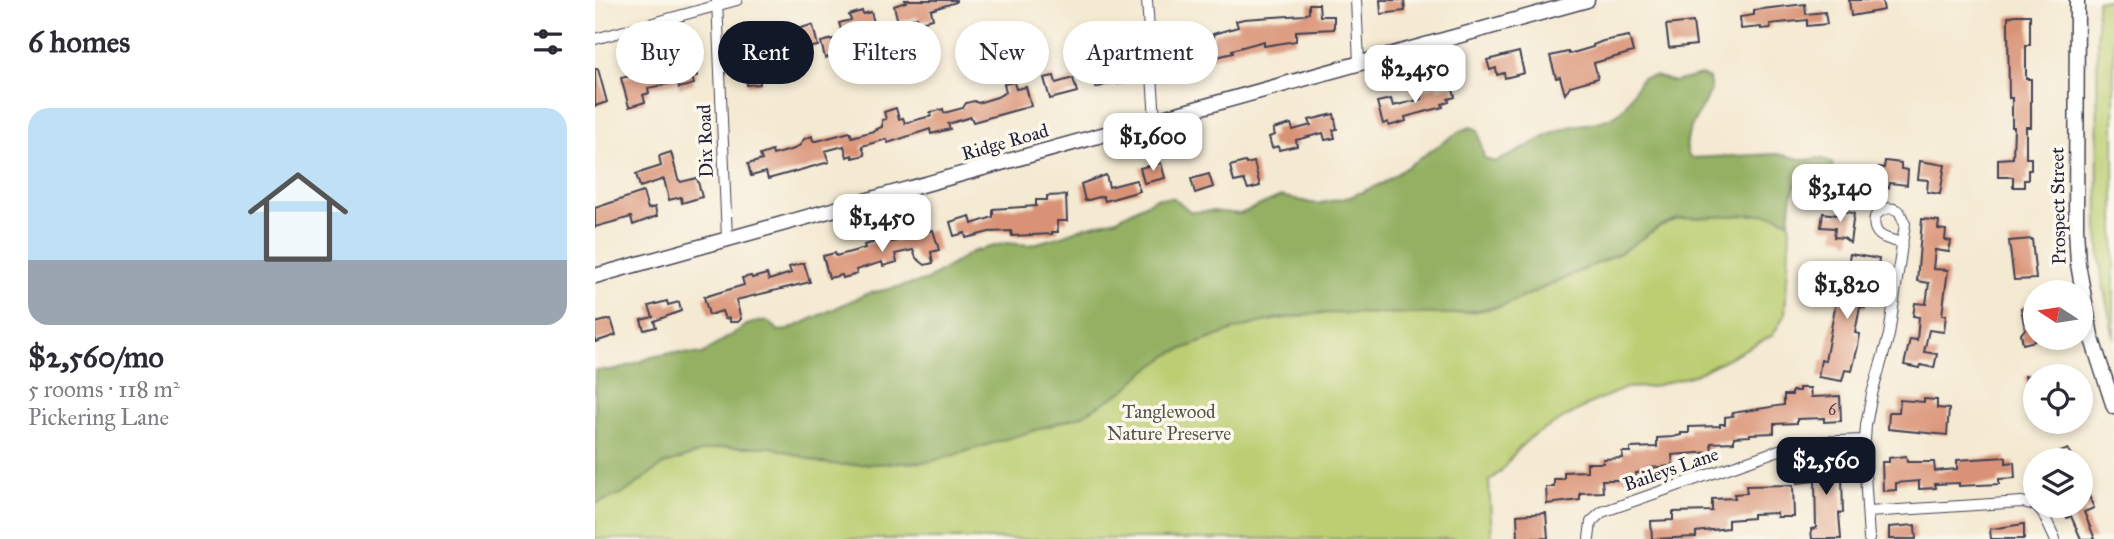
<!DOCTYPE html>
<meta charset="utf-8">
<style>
body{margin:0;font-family:"IM FELL Great Primer",serif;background:#f2f2f3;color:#2b2b33;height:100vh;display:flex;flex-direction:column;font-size:26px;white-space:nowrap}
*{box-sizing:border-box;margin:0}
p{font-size:23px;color:#7c7c81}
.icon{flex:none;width:38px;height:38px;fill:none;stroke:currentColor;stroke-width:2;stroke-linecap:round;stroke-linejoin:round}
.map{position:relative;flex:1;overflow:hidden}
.panel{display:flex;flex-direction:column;background:#fff;width:595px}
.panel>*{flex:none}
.hud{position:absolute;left:21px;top:21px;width:665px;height:63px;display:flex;gap:14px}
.needle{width:46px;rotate:282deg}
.controls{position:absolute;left:1428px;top:280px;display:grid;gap:14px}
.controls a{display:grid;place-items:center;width:70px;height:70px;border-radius:50%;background:#fff;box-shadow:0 4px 10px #0003;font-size:35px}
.price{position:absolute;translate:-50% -60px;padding:0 16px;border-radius:14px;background:#fff;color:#222;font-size:23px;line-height:46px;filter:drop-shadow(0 2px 4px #0008)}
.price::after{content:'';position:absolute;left:50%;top:42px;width:21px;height:16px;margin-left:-10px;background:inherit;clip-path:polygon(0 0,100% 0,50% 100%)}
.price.current{background:#111827;color:#fff}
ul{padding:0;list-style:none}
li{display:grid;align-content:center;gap:14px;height:371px;padding:0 28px}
li span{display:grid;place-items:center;height:217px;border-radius:21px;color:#555}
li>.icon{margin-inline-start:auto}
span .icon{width:126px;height:126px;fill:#fffc;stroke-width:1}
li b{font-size:30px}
h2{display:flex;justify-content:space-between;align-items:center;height:84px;padding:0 28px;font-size:30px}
.pill{padding:0 24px;border-radius:32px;background:#fff;box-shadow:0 4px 10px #0003;font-size:24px;line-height:63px}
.pill.current{background:#111827;color:#fff}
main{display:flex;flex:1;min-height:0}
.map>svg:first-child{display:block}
</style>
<main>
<section class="panel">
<h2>6 homes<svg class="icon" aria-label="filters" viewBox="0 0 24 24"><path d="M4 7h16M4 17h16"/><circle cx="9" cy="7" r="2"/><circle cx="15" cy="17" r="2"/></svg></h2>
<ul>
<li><span style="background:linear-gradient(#bfe0f5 70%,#9aa5b1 0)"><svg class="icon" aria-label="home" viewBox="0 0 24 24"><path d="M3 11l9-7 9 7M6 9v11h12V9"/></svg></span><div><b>$2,560/mo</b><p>5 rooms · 118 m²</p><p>Pickering Lane</p></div></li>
</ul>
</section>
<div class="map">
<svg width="1519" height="539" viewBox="0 0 1519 539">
<rect width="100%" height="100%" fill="#fbf7ec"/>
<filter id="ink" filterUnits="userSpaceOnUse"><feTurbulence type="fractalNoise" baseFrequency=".0143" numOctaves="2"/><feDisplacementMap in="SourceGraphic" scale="14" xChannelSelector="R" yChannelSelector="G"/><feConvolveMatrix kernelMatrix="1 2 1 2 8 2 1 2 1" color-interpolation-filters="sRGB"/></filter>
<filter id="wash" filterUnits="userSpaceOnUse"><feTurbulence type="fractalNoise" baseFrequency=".00686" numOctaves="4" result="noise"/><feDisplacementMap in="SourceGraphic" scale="28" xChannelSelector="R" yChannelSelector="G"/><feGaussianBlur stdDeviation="1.57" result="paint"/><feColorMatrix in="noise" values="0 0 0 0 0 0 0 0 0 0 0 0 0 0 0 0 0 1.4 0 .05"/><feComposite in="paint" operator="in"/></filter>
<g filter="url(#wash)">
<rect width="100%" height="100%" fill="#f4e9d1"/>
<path fill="#bbce72" stroke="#6e7856" stroke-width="2" d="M1502,0h17v339l-12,-60 -4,-46z
M1169,214l13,2 12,5 1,10 -5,83 -12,21 -76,39 -46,13 -25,1 -33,14 -62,35 -13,12 -17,22 -12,10 3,58h-897v-141l448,-126 213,51 64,-10 133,1 26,-3 24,-5 70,-31 47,-22 40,-27 21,-8z"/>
<path fill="#94b164" stroke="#5b6a50" stroke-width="2" d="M1106,75l8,4 2,11c-7,17 -34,48 -21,68l87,-4 29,6 14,-2 9,3 4,4v4c-9,7 -15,8 -26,9 -18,2 -16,30 -18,43l-12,-5 -13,-2 -88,5 -16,7 -40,27 -117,53 -50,8 -134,-1 -45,6 -40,11 -62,23 -29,20 -18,17 -44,26 -130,40 -23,6 -88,3 -19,-2 -49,-16h-46l-19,3 -44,15 -39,28 -29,11v-134h22l35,-13 19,-4 31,1 45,-29 13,-4 9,1 10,9 9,-1 78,-36 59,-13 47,-29 11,-3 23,-6 24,2 35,-10 20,-8 32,-8 39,-21h18l17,14 21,-1 28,3 41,-18 35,8 34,-7 33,-14 77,-52 11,-4 7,3 6,28 10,4c26,-8 48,-27 75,-35 16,-4 39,-4 52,-16 9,-10 13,-23 21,-33l14,-2 18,6z"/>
<g id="blocks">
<path fill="#d99274" d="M310,0h51v2l-25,8 2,9 -14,3 -2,-5 -19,5 -4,-16 12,-4z
M785,0h24l1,11 -24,3z
M1254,0h33l2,10 -33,6z
M714,4h10l1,12h14v13l-38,2v10l-32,5v-5l-32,9 1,3 -45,11 1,4 -12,3 -5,-21 42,-12 -1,-4 25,-7 -2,-6 8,-2 60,-4 5,-2z
M1210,4l1,10 19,-2 2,12 -20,2v-6l-37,4 1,4 -10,1v-2l-20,2 -1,-12 14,-2v-5z
M267,11l1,3 8,-2 4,14 -32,10 -4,-13 12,-3 -2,-5z
M1420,15h15v30h-4v34h5v48h-5v31h5v12h-3v10h-4v7h-11v-10h-15v-18l15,-1 1,-31h-2v-29h-3l-1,-73v-8z
M1098,22l3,23 -27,3 -3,-23z
M216,25l2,1 5,20 -29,5 -5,-18z
M1034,36l4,16 -39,11 4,15 -28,8 -5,8 -5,-17 -4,1 -6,-22 18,-4 1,2 24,-7v-2l10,-4z
M238,39l4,16 -12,3 -4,-16z
M169,40l4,15 -9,3 1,26 -13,1 -4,-37z
M924,52l5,21 -19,5 -1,-5 -7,2 -1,-7 -6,2 -3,-10z
M97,58l5,18 -5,1 2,7 -15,4 -1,-6 -30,6 1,5 -6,2 2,7 -16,5 -8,-29 23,-5 1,2 21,-6z
M526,59l7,22 -10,3 -1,-3 -21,7 -4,-13 4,-1 1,-7z
M0,69h3l9,33 -12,4z
M459,76l2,7 17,-5 4,14 -27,7 -6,-21z
M419,82l2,7 10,-2 5,19 -58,16 -2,-5 -23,7 2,5 -19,5 -1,-5 -42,14 -1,-4 -25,7 3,9 -12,3 -1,-3 -5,2 -3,-11 -19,5 4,11 -61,17 -2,-7 -15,4 -3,-12 14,-4 -2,-5 12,-4 1,4 21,-6 6,-4 4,-6 8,-3 1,5h4l33,-9 2,5 25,-7 -1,-1 6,-2v-7l4,-1 -2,-7 12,-4 3,11 4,-1 2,5 26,-7 -1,-3 13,-4 1,4 19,-5 3,-5 8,-2 4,2 19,-6 9,-5 -2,-8z
M857,85l3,12 -7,2 1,3 -7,2 1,3 -38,10 1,4 -17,5 -1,-4 -5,2 -6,-22 14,-3 2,7 29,-7 -2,-8 16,-5 1,3z
M739,114l3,15 -4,1 2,8 -10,2 -2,-7 -27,7 1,6 -18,4 -1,-4 -6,2 -3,-11 6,-2 -2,-6 18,-5 2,6 18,-5 -2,-5z
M76,152l7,27 3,3 16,-4 5,19 -20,6 -1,-6 -12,3 -5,-21 -24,8 -4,-13 25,-8 -2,-10z
M1290,161l16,2v6l7,1 -1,15 -17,-2 -1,5 -13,-2 3,-19 5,1z
M1325,161l25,4 -5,29 -13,-2 1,-12 -10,-1z
M650,162l1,2 8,-2 6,24 -12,3 -4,-9 -10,2 -4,-16z
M566,163l4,15 -21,5 -4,-15z
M614,174l4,13 -18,6 -4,-14z
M511,175l3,12 27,-7 4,11 -35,10 -2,-5 -18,5 -4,-17z
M48,192l5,17 7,-2 2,9 -24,9 -2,-8 -36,10v-19z
M471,195l1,26h-10l1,11h-6v2l-40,2 -1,-5 -22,1 -23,6 -1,-5 -11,3 -4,-14 20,-6 2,8 21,-7v-8l43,-3v-6h11v-4z
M1242,211l17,2 -4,30 -6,-5 -10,-1 1,-9 -14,-1 2,-14 14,2z
M1327,219l17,2 -1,8 8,1 -1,10 6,1 -2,11 -14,-2 -2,19 15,1 -6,45h4l-2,17 -15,-2 -5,22 13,2 -3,14 -13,-3 -1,3 -16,-3 6,-26 7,1 2,-23 -6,-1 2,-13 11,1 3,-21 -12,-2z
M325,230l1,3 12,-3 6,20 -8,2 2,11 -8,2 -9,-7 -3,-8 -18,4 2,8 -14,4 -1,-4 -26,8 1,4 -14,4 -1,-3 -13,3 -6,-22 12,-3 1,3 29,-8 -1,-3 27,-7 1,4 20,-6 -1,-4z
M1437,239l4,40 -22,1 -5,-39z
M1255,254l29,5 -2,13 -12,-2 -3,24 5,1 -2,13 -5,-1 -5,26 5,1 -2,12 -6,25 -7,-1 -3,11 -24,-4 3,-17 4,1 11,-59h3l4,-7z
M209,263l6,19 -74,18 5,19 -3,3h-8l-1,-4 -4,1 -3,-8 -13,4 -5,-18 40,-12 -2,-7 9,-2 1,2 15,-4 2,6 22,-7 -2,-6z
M72,301l1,4 11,-3 2,9 -27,10 2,6 -12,3 -3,-10 12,-3 -4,-11z
M1439,305l1,36 -12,3 -2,-10 4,-5 -4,-21z
M16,319l5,16 -21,7v-19z
M1440,375v29l-5,1 -5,-29z
M1204,388h11l1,9 29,-1 1,25 -17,1v-4l-27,1v4l-23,1v9l-24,1v2l-16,1v5l-23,1 1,9 -40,3 1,11 -25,2v4l-12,1v7h-34l1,12 -23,1v7l-33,4 -1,-17h8v-8h10v-7l23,-1v-8h16v-4l20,-1 -1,-6h8v-4l27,-1v-9l16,-1 8,-2v-2h8v-6l31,-1v-2h5v-7l8,-1 -1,-3 52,-8v-10h8v-4h7z
M1329,399l13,1v8l12,1 -2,26 -59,-6 1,-17h10l1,-12 24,2z
M1473,449l5,11h-32z
M1311,456l1,6h27l1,9 22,-2v-9l49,-3v6l8,-1 1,16 -16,1v5l-40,2v-3l-24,1 1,4 -17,1v-8l-23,2v7l-13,1 -1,-29h7v-4z
M1246,458l4,20h-3l1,35h-4l2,26h-29l-1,-10 5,-1 -1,-47 -18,2 -2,-14 24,-1v-8z
M1486,477l13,31 -10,4 11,27h-14l-10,-23 -4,2 -5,-12h19z
M1198,485l1,32h-17v-4l-24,1v4l-25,2v8l-32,4v5l-44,2 -1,-18 22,-1v-8l39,-1v-12l23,-1 -1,-4 13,-1 -1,-7z
M951,513l2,25 -30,1 -1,-24z
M1429,524v15h-33l-1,-10z
M1320,525l1,14h-27v-12z"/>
</g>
</g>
<g filter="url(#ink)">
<use href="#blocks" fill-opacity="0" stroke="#424052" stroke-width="2"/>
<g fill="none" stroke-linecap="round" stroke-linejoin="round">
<defs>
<path id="street" d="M122,0l10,239
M552,0l8,120
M761,0l3,62
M0,39l142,-39
M1442,506l6,7 12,26
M1273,512l154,-10 13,3
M994,539l2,-17 11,-10 183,-64 28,-6 52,-2
M1274,539l-5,-82 2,-32 6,-31 17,-59 16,-111 -6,-13c-10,-5 -18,-3 -24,6 -4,20 12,22 27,26"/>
<path id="secondary" d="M1482,0l-1,227 2,37 13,72 23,71
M0,276l992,-276"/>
</defs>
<use href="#street" stroke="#424052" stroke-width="12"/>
<use href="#secondary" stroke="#424052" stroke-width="17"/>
<use href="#street" stroke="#fff" stroke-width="10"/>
<use href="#secondary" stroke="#fff" stroke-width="14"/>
</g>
</g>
<g text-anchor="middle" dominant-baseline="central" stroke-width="7" stroke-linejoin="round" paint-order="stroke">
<g font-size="16" fill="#503e49">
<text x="1237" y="409">6</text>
</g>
<g font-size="19" fill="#22223b" stroke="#fbf7ec">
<text transform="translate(110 141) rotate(-92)">Dix Road</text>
<text transform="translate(410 142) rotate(-16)">Ridge Road</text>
<text transform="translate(1463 206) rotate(-91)">Prospect Street</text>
<text transform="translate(1076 469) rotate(-19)">Baileys Lane</text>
</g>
<g font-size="19" fill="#50564c" stroke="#fbf7ec">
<text x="574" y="411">Tanglewood<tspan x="574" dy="22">Nature Preserve</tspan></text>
</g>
</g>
</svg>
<div class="controls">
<a><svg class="needle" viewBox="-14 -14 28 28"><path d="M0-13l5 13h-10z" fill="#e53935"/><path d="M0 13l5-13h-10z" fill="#7c7c81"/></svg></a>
<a><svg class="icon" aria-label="locate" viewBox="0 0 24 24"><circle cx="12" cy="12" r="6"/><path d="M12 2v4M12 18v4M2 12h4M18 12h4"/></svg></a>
<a><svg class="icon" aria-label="layers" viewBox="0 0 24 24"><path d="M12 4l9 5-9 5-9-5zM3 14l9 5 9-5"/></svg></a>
</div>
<b class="price" style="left:820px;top:105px">$2,450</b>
<b class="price" style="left:558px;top:173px">$1,600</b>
<b class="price" style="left:1245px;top:224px">$3,140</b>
<b class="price" style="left:287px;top:254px">$1,450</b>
<b class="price" style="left:1252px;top:321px">$1,820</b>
<b class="price current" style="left:1231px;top:497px">$2,560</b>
<div class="hud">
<a class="pill">Buy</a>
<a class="pill current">Rent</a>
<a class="pill">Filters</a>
<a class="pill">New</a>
<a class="pill">Apartment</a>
</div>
</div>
</main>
